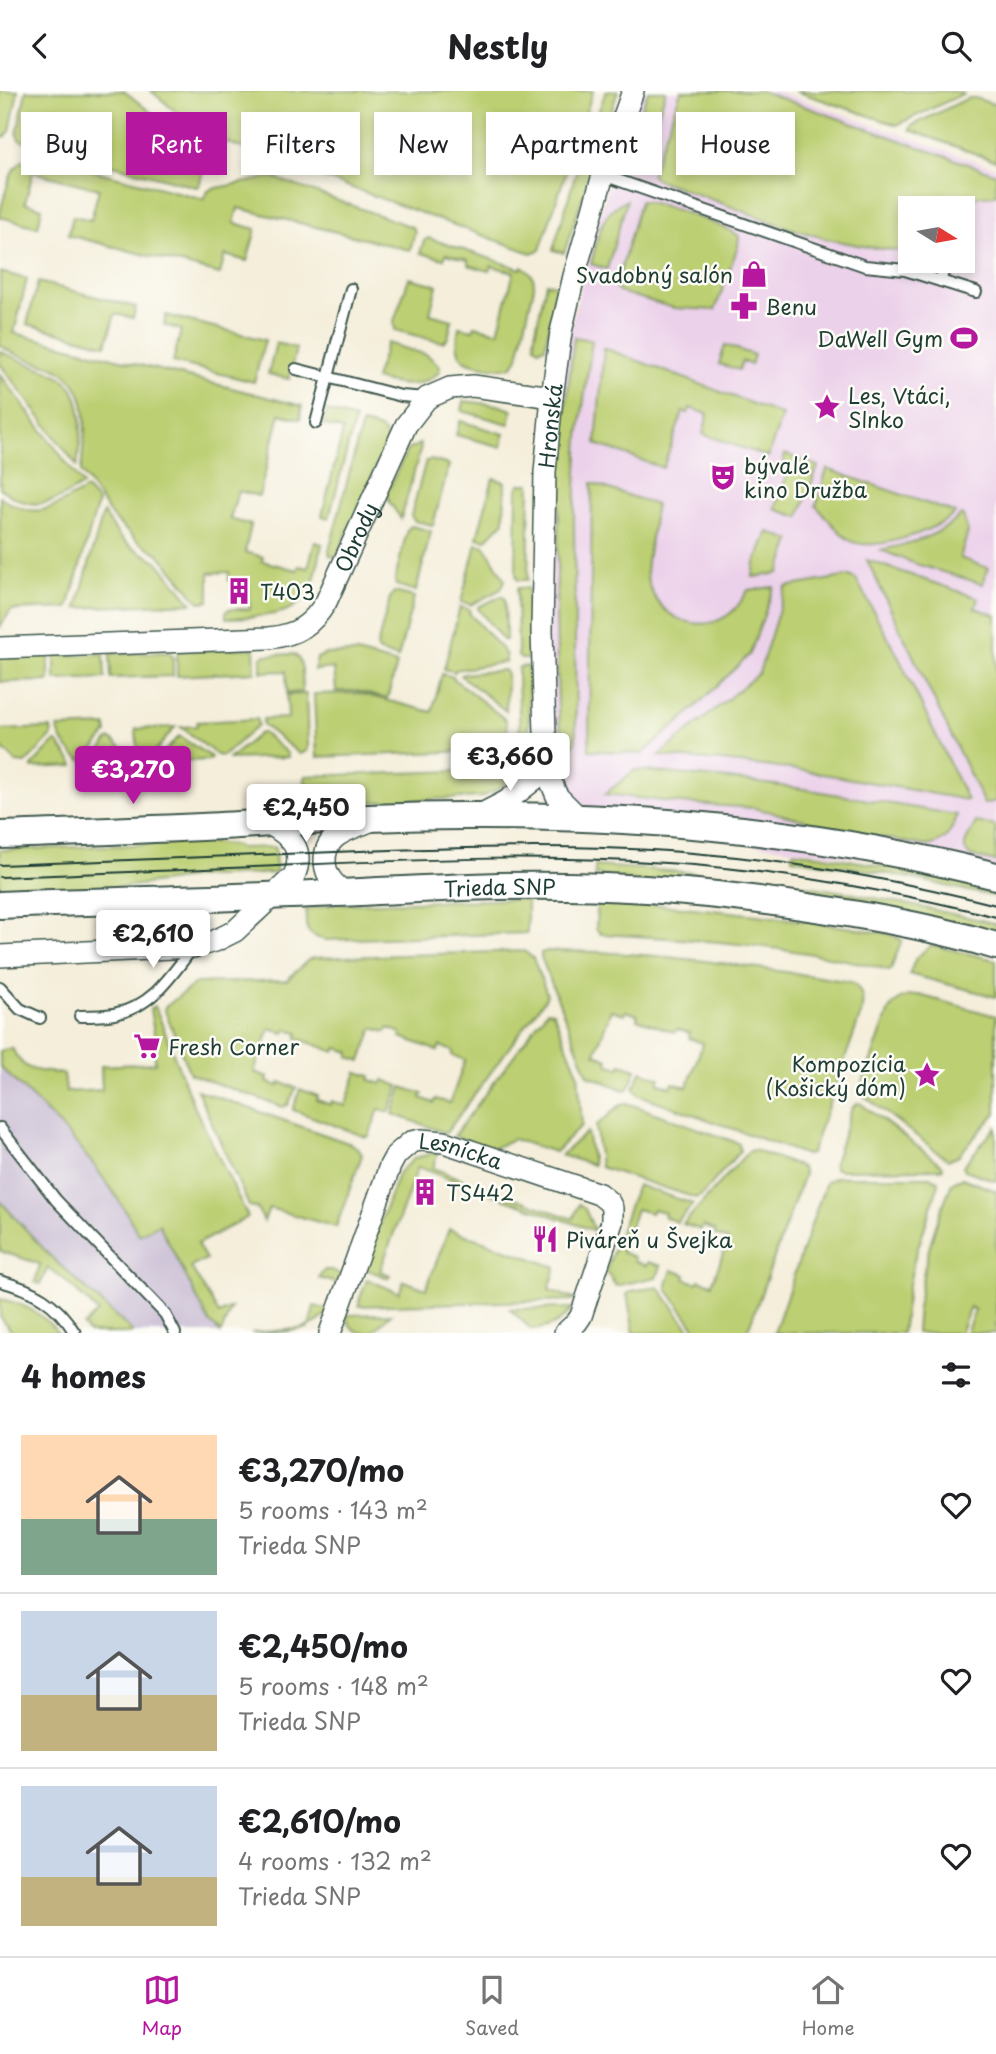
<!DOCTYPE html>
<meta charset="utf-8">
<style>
body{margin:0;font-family:"Playpen Sans",sans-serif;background:#f2f2f2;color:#202124;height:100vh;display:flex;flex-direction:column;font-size:26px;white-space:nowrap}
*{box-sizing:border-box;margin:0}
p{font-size:23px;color:#757577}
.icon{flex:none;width:38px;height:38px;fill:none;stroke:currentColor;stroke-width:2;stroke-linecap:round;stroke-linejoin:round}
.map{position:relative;height:1242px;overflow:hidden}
.details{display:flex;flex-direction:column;background:#fff;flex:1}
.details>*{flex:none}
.hud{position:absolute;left:21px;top:21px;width:956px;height:63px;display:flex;gap:14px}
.needle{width:46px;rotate:101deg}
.buttons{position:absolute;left:898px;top:105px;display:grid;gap:14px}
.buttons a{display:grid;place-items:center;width:77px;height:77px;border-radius:0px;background:#fff;box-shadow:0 4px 10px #0003;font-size:35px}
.price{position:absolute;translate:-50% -60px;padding:0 16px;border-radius:7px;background:#fff;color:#222;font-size:23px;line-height:46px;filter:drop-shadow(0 2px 4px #0008)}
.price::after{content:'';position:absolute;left:50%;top:42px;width:21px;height:16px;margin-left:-10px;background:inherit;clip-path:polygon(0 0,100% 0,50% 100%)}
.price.current{background:#b5179e;color:#fff}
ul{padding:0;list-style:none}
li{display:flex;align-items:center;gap:21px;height:175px;padding:0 21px}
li+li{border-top:2px solid #e0e0e0}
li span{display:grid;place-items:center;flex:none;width:196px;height:140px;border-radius:0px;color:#555}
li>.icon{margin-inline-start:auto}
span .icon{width:84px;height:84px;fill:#fffc;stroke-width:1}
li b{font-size:30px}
h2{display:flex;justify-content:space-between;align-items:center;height:84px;padding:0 21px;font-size:30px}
.tag{padding:0 24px;border-radius:0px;background:#fff;box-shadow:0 4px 10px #0003;font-size:24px;line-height:63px}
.tag.current{background:#b5179e;color:#fff}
header{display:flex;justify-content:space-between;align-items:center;height:91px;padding:0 21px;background:#fff;font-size:32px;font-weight:700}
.tabs{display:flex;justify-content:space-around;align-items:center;height:98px;border-top:2px solid #e0e0e0;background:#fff;font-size:19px;color:#757577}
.tabs a{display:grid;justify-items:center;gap:4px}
.tabs .current{color:#b5179e}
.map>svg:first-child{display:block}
</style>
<header><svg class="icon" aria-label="back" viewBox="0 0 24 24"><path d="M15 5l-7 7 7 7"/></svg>Nestly<svg class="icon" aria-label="search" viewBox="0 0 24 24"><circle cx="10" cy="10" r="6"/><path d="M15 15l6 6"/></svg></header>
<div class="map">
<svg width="996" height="1242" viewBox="0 0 996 1242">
<rect width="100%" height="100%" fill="#fdfcf7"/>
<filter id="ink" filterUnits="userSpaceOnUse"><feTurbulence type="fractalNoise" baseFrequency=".0143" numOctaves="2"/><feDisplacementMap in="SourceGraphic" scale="14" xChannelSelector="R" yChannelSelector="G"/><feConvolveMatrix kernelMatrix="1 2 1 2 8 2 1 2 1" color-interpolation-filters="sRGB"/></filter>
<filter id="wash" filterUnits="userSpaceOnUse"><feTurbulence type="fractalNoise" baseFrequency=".00686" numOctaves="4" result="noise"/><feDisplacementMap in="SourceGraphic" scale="28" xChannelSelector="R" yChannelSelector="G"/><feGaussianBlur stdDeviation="1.57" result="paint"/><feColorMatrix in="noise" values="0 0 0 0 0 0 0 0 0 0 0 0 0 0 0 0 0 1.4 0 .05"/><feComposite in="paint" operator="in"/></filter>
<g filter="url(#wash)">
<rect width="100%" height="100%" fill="#f4eeda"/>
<path fill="#ecd1ea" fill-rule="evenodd" d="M633,0h144l219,77v708l-447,-59 -6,-97 9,-323zM910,117h52v53h-52z"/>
<path fill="#cbbfd5" d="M0,971l161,156 58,115h-94l-125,-118z"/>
<path fill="#bccf72" stroke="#6e8653" stroke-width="2" d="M0,0h18l-8,40 -5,6h-5z
M26,0h98l33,26 47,34 2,9 -7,26 -3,1 -177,-47 -2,-6z
M151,0h442l-53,159 -9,3 -308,-112 -48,-30z
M606,0h12l-54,162 -11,-3 22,-74z
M648,0h18l-25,73c-12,-28 -3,-46 7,-73z
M681,0h80l235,83v21l-15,1 -14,4 -13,8h-44v44l-42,-5 -41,-8 -41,-12 -130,-48 -5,-4z
M795,0h159l9,3 -66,31z
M968,7h7l21,7v56l-86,-31 1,-4z
M36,65l168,43 4,-8 4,-2 55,-11h8l137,49 3,5 -5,18 -172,-42 -4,15 22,6 -9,32 -22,-6 -5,19 -152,-39 5,-19 18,4 8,-31 -66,-17 -8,31 17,5 -4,19 -38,-10c0,-8 3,-15 5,-23 5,-19 9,-34 31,-38z
M627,109l-20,69 -16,-5c7,-26 8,-53 36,-64z
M640,110c16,0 86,25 99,35l-1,10 -23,64 -41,-2 -55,-16 -3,-4z
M428,147l93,31 1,-3c9,5 13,11 12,21l-16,70c-2,4 -3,7 -6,9 -8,5 -43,-1 -49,-7 -8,-8 -6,-22 -4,-32l14,3 2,-4 23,6 16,-60 -23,-6 -2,5 -21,-6v-5l-22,-6 -2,5 -24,-6 4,-12z
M0,181l27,7 -13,54 288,73 -2,13 -20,-5 -21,82 -21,-5 -8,28 21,6 -6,27 18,5 -1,4 35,9 2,-4 9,2 7,-26 7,2c-3,14 -5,31 -11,43 -15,33 -55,29 -85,31v-6l3,-3h21l-1,-28h-20v-9l-20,1v28l-10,1 -40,-48 -23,-14 -23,-22 -32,-46c3,-39 16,-89 -31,-106 -16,-5 -36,-10 -50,-21z
M409,187l28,7 -7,29 22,6 -4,18 -5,4 -7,-1 -41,-11 -1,-9z
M38,191l98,25 -3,11 -18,-4 -9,31 -79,-21z
M546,192l11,2 -12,62 -6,2 -4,-3 -1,-7z
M166,224l99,25 -11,42 -81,-20 8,-32 -17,-5z
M574,246l18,3 -13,97 -5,83 2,221 -4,6 -4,-3 -7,-11 -3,-24 -2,-102 5,-157z
M276,252l20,5 -7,31 -21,-5z
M387,252l40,12 13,11 -1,6c-18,18 -42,13 -64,7z
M725,254l29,10 -3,10 -9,-4 -3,9 -20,-6z
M604,257l178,67 -14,42 -65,-23 5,-20 -18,-6 -2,5 -5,-1 -20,56 -67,-24z
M0,260c16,9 34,14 51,21 39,15 30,61 26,94l-77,-102z
M0,283l83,111c-32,19 -50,29 -83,3z
M464,310l33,4 15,5 -3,14 -47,-13z
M327,320l28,8 -26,99 -7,-2 21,-86 -19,-5z
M460,330l44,13 -2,13 -46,-12z
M362,333c12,3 23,3 25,17l-49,112 -4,4 -4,-1 -1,-5z
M420,353l1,3 -20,72 -12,-18 -2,-8 20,-43z
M785,363l33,12 -19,51 -24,-8 15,-44 -7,-3z
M431,369l18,5 -16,60 -18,-4 -4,-5 14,-52 1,-3z
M827,378l128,44c-16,17 -83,40 -104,28 -12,-7 -25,-25 -35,-35z
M493,387l12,4 -1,39 -18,19 -9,-2z
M592,392l64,22c-3,9 -2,18 -4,27 -3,21 -10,37 -1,58 13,30 50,44 77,25 9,-6 15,-16 20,-25l26,-3 -24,67 -67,65 -41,35 -53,-4z
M520,393h10l-2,96h-10l-2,-5 1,-86z
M86,398l12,13 -30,106 -57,2 -11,17v-130c37,25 52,11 86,-8z
M103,422l17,24 11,10 26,14 35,42 -115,5z
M961,424l2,1 5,16 -8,26 28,10 -5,16 -67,-20 -35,-14c28,-6 60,-14 80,-35z
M411,435l20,5 -15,60 -20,-6 -1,-5 12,-50z
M768,441l23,8 -12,33 -26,4 2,-14z
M476,453l9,2 20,34 -4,9 -30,16 -10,-3z
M867,469l111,38 -3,10 21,7v186l-12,3z
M849,485l7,3 42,77 69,144 -160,-29 -86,-10 -62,-5 100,-83 27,-86z
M517,497h11l1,71h-8l-3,-3z
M394,501l20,5 -16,61 -20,-7 -1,-5 13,-48z
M502,505l3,3 1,39v2h-3l-25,-31v-2z
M460,516l10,3 -1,3 35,39 2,4 -1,6 -50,8v2l-11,-3z
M254,557l1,24 -78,4v-22l4,-3z
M170,561l3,5v19l-62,2 -1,-24z
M357,562l40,11 -10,35 -29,-8h-22l-2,-23 -20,2 3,-12 9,-4z
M104,563l1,24 -50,2v-24z
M293,563c12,5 9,26 9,38l-15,1 -1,-22 -25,1v-14l4,-3z
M49,565v25l-49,1v-24z
M528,575l1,84 -5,-2 -4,-7 -2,-67 1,-7z
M504,579l3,5 -1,36 -45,-35 2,-2z
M442,583l12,3v2l52,41 2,18 -4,10 -5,2 -182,7 -3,-63 44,-1 74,19z
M306,603l2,53 -1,4 -7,3 -37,-29v-6l25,-1 -1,-23z
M257,628l1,6 -35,31 -6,-1 -36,-28 16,-1v-4z
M106,635l1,7 -23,28c-11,-4 -25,-21 -26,-33z
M175,636l-26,32 -5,1 -6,-5 -2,-26z
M51,637l1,8 -26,27 -10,-1 -16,-16v-16z
M260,642h3l24,20 1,4 -59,2z
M179,645l32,21 -1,3 -55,2z
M111,648l22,18 3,3v3l-2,2 -44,1 18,-26z
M55,651h2l16,21 1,3 -42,2v-2z
M521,678c-11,15 -24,21 -40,28l-175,8 -1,-29z
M635,679l94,9 75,10 153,26c-6,18 -11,28 -31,31l-91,-17 -35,-10 -46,-11 -75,-5 -74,-9z
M976,731l20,4v36l-26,-6 -5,-6v-7z
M201,750l36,5 2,2 36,-1 1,26 -79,4 -73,10 -124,5v-42l158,-6z
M793,760c68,10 136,24 203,40v6l-94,-21 -110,-18z
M595,775c71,4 142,9 212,20 60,9 119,22 178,35l11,3v9l-401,-58z
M527,808v34l-201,7c-21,-4 -21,-12 -20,-31l31,-5z
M597,810c99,5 195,17 292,33l13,6 -11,29 -2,1c-94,-24 -192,-31 -288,-36l-5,-5z
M931,854l65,15v37l-87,-23 7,-16z
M524,860l9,7 14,36 -2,5 -99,134 -53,-19 9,-27 21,7 -2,4 13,5 2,-4 14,4 15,-43 -13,-5 1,-4 -13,-5 -2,5 -37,-14v-4l-12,-5 -3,4 -13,-4 -12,33 -12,-4 1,-5 -13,-4 -2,4 -38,-14 1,-5 -12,-4 -2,4 -14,-5 -16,44 14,5 -1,5 12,4 1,-4 16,6 -8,17 -5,2 -93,-33 -26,-66 32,-25 91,-3 21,-20 5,-2z
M548,860c102,0 202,15 303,31 12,7 13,18 10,32l-50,140 -5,1 -167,-60 -5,-7 7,-17 19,7 -2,5 13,4 2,-4 14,4 16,-44 -14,-5 1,-5 -13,-4 -2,3 -38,-13 1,-4 -12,-4 -2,3 -13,-4 -16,44 13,5 -1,5 12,4 2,-4 15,5 -7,19 -5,2 -36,-15 -47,-118v-4z
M919,904l77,21v97l-39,44 -9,3 -84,-64 -3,-8 28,-78c9,-11 16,-15 30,-15z
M155,915l37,96 56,115 -51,27 9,15 -15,8 28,47 12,-6 -10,25 -11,-10 -51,-99 -20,11c-37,-70 -82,-115 -139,-168v-16l12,-3c12,27 28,22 52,26l2,18 36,-2 -1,-24 54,-3 -1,-31 -4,-23z
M547,920l6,1 25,61 4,52 -27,27 -42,-13 -21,10 -38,-13z
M357,981l14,4 -1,4 12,4 2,-4 15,6 -10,26 -10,-3 -10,27 -3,1 -73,-27 7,-21 18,7 -1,4 14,5 1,-4 13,5z
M197,999l154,54 8,5 3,6 -26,72 -67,-19 -5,13 -7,-13 -8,-2z
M627,1012l108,39 4,2 1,7 -38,44 -6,3 -96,-31 -4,-41 26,-22z
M860,1012l82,62 1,3 -3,1 -101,1 -4,-2 -1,-5 18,-55 4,-4z
M996,1036v54l-31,-11 -2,-4z
M587,1041l6,33 -32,-10z
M754,1059l47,17 3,7 -57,159h-48l-32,-44v-5l5,-14 14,5 -1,4 12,4 2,-3 13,4 16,-44 -13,-5v-4l-12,-5 -2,4 -18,-6 63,-70 3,-3z
M438,1061l-5,16 31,12 -1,4 -45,-17 -38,104 10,4 -2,3 -25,-10 36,-96 16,-14z
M836,1086h95l7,3 1,3 -25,77 -6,29 -6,44h-128l52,-151z
M962,1087l34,13v142h-30l9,-23 -5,-3 -10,26h-44c2,-51 16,-103 36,-150l4,-3z
M637,1094l56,19 -16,18 -13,-5 1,-4 -12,-4 -2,4 -15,-4 -15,43 13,5v4l12,5 2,-4 13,4 -4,11 -41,9 -10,-15z
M487,1097l86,31 6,-15 6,5 10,22 -109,-39z
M0,1110l49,54 84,77 -1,1h-43l-6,-7 15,-14 -35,-34 -15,-10 -8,16 -5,-2 5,-18 -40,-13z
M449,1138l107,38 -7,23 28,10 -218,6v-5l8,-22 32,14 5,-12 22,8z
M325,1179h7l10,6c-3,10 -6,22 -11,32 -14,25 -53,25 -80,25l58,-5 5,-22 16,4 7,-27 -18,-5 3,-6z
M657,1196l3,2 32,44h-58l-7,-39 5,-3z
M0,1208c25,5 42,14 58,34h-45l-13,-16z
M573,1217c-13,15 -23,21 -42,21l-21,-20z
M391,1223l-19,19c-15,0 -22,-2 -26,-18z"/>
</g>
<g filter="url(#ink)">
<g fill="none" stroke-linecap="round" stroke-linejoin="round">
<defs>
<path id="service" d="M603,84l262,91 40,4 71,22
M940,190l7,-20
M296,278l105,27 26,2
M316,332l35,-134
M0,896l20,22 20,9
M80,925c11,0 23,0 34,-2 38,-7 57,-38 79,-67
M0,1037l56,72 109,114 10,19
M0,1190c34,9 56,21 75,52"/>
<g id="minor">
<path id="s1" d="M0,557l269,-10c28,-3 43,-13 57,-36l80,-177 21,-27 23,-10 23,-2 79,11"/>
<path d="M480,724l27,-14 39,-31"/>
<path id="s2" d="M579,727l-22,-22 -11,-26 -4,-140 3,-158 7,-75 9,-65 13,-56 29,-101 30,-84"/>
<path d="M346,802c-12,-8 -20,-16 -21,-31 -1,-28 24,-32 45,-41"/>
<path d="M0,865l193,-9 22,-6 20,-10 59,-55c12,-27 -4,-40 -26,-53"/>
<path id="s3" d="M330,1242l60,-167 6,-11 15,-13 10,-2 23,2 155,52 10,8 3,6v14l-31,94 -4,6 -12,11"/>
</g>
<g id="tertiary">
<path d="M0,744c67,-2 134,-5 201,-8 93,-5 187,-12 281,-11 172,0 347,17 514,60"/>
<path id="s4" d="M0,814c104,-4 208,-6 313,-11 84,-3 169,-10 254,-8 83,1 166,9 248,22 61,9 122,20 181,38"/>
</g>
</defs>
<use href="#service" stroke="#3f584d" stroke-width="14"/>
<use href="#minor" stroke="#3f584d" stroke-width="24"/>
<use href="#tertiary" stroke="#3f584d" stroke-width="30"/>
<use href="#service" stroke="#fff" stroke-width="10"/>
<use href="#minor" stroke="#fff" stroke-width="21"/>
<use href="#tertiary" stroke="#fff" stroke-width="26"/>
<path stroke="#1f3d34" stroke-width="2" d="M0,774c120,-5 240,-10 360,-14 111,-4 222,-7 333,2 102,8 204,27 303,52
M0,786c99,-4 198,-7 296,-12 133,-6 265,-11 398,0 102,9 203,27 302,52"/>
</g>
</g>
<defs>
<symbol id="shop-bare" viewBox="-9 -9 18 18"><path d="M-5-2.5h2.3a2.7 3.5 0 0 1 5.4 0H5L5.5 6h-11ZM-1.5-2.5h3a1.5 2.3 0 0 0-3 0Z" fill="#b5179e" stroke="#fdfcf7" stroke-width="2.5" paint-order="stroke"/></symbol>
<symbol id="pharmacy-bare" viewBox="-9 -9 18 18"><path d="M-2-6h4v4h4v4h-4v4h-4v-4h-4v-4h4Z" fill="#b5179e" stroke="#fdfcf7" stroke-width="2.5" paint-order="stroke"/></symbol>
<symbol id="stadium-bare" viewBox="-9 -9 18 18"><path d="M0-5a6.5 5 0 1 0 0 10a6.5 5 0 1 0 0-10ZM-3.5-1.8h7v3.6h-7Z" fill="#b5179e" stroke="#fdfcf7" stroke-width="2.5" paint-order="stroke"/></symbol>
<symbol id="sight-bare" viewBox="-9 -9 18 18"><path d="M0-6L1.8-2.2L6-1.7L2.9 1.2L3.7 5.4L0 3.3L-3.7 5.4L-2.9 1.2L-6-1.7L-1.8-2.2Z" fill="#b5179e" stroke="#fdfcf7" stroke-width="2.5" paint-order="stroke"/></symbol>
<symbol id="theatre-bare" viewBox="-9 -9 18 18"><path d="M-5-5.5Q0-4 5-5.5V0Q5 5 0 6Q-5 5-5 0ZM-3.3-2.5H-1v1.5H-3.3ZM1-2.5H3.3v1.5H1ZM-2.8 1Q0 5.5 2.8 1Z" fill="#b5179e" stroke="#fdfcf7" stroke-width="2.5" paint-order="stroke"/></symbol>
<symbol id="building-bare" viewBox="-9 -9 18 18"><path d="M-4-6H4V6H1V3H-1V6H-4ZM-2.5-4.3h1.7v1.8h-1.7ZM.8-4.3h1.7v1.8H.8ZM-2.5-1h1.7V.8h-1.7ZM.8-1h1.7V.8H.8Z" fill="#b5179e" stroke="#fdfcf7" stroke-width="2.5" paint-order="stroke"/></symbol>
<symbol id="supermarket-bare" viewBox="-9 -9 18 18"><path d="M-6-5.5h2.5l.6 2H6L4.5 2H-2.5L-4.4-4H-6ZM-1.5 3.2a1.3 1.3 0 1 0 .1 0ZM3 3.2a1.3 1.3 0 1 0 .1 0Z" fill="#b5179e" stroke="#fdfcf7" stroke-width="2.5" paint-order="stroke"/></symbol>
<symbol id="restaurant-bare" viewBox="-9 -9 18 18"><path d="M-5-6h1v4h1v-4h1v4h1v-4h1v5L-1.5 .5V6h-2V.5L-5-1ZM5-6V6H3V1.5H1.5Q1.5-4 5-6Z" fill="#b5179e" stroke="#fdfcf7" stroke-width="2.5" paint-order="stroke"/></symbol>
</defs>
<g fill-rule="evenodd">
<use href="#shop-bare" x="735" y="164" width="38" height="38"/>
<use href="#pharmacy-bare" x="725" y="196" width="38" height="38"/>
<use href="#stadium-bare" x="945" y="228" width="38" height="38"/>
<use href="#sight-bare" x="808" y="297" width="38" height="38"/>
<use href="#theatre-bare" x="704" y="367" width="38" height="38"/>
<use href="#building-bare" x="220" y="481" width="38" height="38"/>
<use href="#supermarket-bare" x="128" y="936" width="38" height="38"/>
<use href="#sight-bare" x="908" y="965" width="38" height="38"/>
<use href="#building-bare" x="406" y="1082" width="38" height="38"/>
<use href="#restaurant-bare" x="526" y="1129" width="38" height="38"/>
</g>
<g text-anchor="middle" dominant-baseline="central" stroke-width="5" stroke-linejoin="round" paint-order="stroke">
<g font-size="21" fill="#1f3d34" stroke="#fdfcf7" text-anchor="start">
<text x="733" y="183" text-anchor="end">Svadobný salón</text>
<text x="765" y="215">Benu</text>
<text x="943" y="247" text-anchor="end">DaWell Gym</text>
<text x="848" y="304">Les, Vtáci,<tspan x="848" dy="24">Slnko</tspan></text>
<text x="744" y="374">bývalé<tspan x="744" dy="24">kino Družba</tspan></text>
<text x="260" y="500">T403</text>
<text x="168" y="955">Fresh Corner</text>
<text x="906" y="972" text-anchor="end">Kompozícia<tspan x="906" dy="24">(Košický dóm)</tspan></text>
<text x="446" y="1101">TS442</text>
<text x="566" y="1148">Piváreň u Švejka</text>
</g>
<g font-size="21" fill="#1f3d34" stroke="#fdfcf7">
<text stroke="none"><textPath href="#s2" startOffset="404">Hronská</textPath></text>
<text stroke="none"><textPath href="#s1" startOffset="411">Obrody</textPath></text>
<text stroke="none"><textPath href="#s4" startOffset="500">Trieda SNP</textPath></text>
<text stroke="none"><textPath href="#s3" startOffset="261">Lesnícka</textPath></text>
</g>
</g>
</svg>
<div class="buttons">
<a><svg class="needle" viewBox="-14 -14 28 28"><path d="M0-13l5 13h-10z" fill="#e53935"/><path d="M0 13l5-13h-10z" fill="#757577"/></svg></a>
</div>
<b class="price" style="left:510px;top:702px">€3,660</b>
<b class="price current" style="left:133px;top:715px">€3,270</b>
<b class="price" style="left:306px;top:753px">€2,450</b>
<b class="price" style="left:153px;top:879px">€2,610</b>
<div class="hud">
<a class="tag">Buy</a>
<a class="tag current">Rent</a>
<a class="tag">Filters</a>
<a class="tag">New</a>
<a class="tag">Apartment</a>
<a class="tag">House</a>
</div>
</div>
<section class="details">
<h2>4 homes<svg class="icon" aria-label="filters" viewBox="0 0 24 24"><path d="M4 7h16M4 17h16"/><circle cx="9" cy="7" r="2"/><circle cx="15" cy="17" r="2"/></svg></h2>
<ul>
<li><span style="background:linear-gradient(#ffd9b3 60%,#7fa58c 0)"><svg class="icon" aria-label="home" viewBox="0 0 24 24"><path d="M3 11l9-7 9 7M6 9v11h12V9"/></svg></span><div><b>€3,270/mo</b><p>5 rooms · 143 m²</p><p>Trieda SNP</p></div><svg class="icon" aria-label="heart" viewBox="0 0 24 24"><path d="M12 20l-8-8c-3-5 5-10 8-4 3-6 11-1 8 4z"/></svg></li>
<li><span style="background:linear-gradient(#c9d6e8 60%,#c2b280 0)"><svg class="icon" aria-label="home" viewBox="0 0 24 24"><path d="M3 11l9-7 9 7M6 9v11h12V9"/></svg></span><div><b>€2,450/mo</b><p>5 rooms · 148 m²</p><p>Trieda SNP</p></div><svg class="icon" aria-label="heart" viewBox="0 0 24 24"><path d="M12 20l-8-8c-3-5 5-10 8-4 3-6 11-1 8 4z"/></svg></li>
<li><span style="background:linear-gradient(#c9d6e8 65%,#c2b280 0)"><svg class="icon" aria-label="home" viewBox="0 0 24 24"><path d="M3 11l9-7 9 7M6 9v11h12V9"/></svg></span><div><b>€2,610/mo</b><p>4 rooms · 132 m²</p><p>Trieda SNP</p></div><svg class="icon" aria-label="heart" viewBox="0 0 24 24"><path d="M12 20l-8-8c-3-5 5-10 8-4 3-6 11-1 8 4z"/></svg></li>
</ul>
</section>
<nav class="tabs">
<a class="current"><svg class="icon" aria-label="map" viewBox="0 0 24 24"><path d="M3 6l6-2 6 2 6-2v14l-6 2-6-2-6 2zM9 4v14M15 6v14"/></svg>Map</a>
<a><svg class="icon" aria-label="saved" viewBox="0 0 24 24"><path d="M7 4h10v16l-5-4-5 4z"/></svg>Saved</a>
<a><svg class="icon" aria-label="home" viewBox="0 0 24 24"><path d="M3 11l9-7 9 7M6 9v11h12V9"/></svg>Home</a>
</nav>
